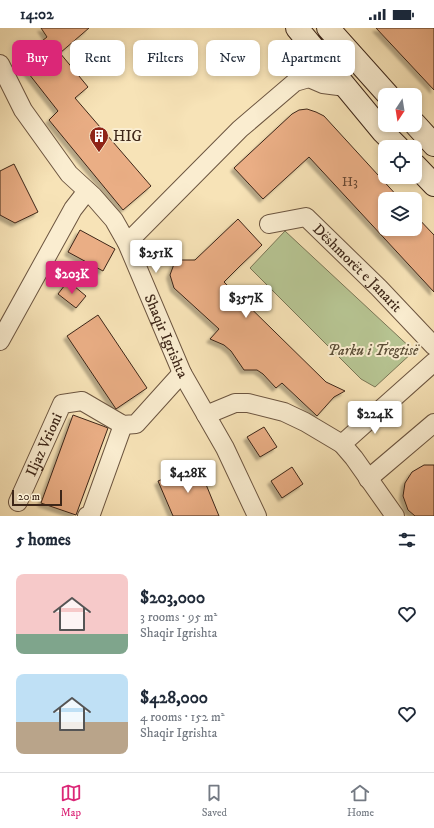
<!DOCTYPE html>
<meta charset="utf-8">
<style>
body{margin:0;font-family:"IM FELL DW Pica",serif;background:#f2f2f3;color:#1f2937;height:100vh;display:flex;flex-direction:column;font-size:15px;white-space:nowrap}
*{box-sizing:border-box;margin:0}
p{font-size:13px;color:#747a83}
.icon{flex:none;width:22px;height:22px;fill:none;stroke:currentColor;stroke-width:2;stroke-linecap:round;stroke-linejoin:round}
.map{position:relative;height:488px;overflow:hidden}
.side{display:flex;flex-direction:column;background:#fff;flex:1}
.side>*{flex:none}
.banner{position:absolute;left:12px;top:12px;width:410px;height:36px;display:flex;gap:8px}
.needle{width:26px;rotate:192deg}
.controls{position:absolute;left:378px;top:60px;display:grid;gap:8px}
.controls a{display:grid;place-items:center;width:44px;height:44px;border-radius:8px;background:#fff;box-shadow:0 2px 6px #0003;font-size:20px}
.scale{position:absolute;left:12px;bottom:10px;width:50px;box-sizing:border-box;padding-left:4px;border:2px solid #3d2618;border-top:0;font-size:11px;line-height:14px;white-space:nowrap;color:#3d2618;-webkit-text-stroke:3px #faedd0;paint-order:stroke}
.price{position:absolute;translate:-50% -34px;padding:0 9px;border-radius:4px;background:#fff;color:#222;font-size:13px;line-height:26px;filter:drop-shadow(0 1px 2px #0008)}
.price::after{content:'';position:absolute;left:50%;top:24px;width:12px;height:9px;margin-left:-6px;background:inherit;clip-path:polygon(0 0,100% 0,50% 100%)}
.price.selected{background:#db2777;color:#fff}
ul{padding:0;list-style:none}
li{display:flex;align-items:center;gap:12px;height:100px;padding:0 16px}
li span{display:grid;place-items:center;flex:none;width:112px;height:80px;border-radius:8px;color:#555}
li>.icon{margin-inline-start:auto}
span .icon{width:48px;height:48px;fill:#fffc;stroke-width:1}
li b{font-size:17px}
h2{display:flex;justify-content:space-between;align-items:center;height:48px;padding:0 16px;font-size:17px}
.chip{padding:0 14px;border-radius:8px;background:#fff;box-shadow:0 2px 6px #0003;font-size:14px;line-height:36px}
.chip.selected{background:#db2777;color:#fff}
.status{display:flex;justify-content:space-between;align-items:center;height:28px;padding:0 20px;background:#fff;direction:ltr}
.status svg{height:11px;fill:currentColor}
.tab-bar{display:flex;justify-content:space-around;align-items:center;height:56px;border-top:1px solid #e0e1e3;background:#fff;font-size:11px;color:#747a83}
.tab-bar a{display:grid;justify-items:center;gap:2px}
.tab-bar .selected{color:#db2777}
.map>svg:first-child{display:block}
</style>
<div class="status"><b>14:02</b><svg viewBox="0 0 49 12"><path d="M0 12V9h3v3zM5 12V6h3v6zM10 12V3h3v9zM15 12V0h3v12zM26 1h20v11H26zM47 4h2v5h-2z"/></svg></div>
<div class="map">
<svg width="434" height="488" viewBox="0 0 434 488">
<defs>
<filter id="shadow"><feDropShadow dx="-3.5" dy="3.5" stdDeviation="1" flood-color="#0004"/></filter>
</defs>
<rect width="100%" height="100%" fill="#f7e3b7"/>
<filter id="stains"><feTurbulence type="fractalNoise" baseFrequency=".005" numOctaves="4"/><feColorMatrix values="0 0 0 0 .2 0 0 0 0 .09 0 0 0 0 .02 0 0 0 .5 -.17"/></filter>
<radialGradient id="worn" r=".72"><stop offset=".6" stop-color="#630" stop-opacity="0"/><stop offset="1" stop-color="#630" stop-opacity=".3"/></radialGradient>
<path fill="#b7c593" stroke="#7a7656" d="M285,203l129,120 -39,36 -14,-8 -111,-111z"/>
<path fill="#eaae85" stroke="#3d2618" filter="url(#shadow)" d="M41,0h48l-29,25 28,34 -13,11 76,88 -28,24 -74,-90 9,-9 -40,-51 29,-23z
M376,0h58v62z
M307,81l9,3 8,4 76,83h-15v30h30v-14l19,20v57l-125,-135 -46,42 -29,-31 58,-54 7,-4z
M14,136l24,48 -23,11 -15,-8v-44z
M238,191l24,26 -22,21 -16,16 102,100 19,9 -11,6 -17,19 -35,-33 -6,5 -13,-14 -6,-4h-13l-13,-19 -7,-6 -14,-6 9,-10 -45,-41 -4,-13 4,-11 8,-4h13z
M80,202l35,19 -12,22 -35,-19z
M68,253l18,15 -10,12 -18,-14z
M98,287l49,73 -31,21 -49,-73z
M73,387l30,11 5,2 -32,87 -35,-12z
M264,399l13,20 -17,10 -13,-20z
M198,437l21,51h-46l-15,-35z
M424,437h10v51h-19l-7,-6 -5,-14 2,-13 7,-11z
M292,439l11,17 -21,14 -11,-17z"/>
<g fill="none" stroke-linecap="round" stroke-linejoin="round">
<defs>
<g id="minor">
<path id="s1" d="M0,36l23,46 46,64 24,22 21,24 13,23 55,130 43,75 32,68"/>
<path id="s2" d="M269,196l37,-7 73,71 55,58"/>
<path d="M127,215l113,-114 55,-47 14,-4 14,6 23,3"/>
<path d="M0,313l73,-132 14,-18"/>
<path d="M206,387l29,-12h13l36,9 21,10 37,22"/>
<path d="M368,451l66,-56"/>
<path id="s3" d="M18,474l44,-98 20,-3 41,24 13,-1 46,-51"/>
<path d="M87,488l4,-2 32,-89"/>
<path d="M395,488l-41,-58 -12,-14 92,-82"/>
</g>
<path id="secondary" d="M297,0l86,104 15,15
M328,0l60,67
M415,96l19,21
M415,137l19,20"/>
</defs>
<use href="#minor" stroke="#6c5540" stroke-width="20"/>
<use href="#secondary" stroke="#3d2618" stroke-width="24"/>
<use href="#minor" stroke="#faedd0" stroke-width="18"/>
<use href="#secondary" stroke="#faedd0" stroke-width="22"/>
</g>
<defs>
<symbol id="building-pin" viewBox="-11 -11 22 30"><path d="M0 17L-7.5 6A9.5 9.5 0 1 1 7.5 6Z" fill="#8f2418" stroke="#faedd0"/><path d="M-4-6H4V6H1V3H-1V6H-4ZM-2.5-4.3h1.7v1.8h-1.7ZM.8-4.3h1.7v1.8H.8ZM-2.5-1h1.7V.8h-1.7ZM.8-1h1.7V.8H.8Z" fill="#fff"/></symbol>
</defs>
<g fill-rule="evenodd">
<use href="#building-pin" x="88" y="97" width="22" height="30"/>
</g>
<g text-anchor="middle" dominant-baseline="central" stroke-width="4" stroke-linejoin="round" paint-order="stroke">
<g font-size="13" fill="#684833">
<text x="350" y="154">H3</text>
</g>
<g font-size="15" fill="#3d2618" stroke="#faedd0" text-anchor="start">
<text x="113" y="108">HIG</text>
</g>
<g font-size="15" fill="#3d2618" stroke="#faedd0">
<text stroke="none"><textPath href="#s2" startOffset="110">Dëshmorët e Janarit</textPath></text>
<text stroke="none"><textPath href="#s1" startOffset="322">Shaqir Igrishta</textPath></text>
<text stroke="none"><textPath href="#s3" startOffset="63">Iljaz Vrioni</textPath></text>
</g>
<g font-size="15" font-style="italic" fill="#5c4e37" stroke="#faedd0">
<text x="373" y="322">Parku i Tregtisë</text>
</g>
</g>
<rect width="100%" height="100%" filter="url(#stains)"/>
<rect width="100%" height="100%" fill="url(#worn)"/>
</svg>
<div class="controls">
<a><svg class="needle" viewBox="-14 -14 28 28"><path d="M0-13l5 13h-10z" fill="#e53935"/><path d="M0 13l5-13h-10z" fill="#747a83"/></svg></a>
<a><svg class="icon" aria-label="locate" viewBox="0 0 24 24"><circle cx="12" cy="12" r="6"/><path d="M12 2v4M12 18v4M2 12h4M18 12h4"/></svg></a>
<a><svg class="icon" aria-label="layers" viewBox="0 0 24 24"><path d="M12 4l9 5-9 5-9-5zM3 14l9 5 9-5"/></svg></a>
</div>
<div class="scale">20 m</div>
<b class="price" style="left:156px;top:246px">$251K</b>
<b class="price selected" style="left:72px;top:267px">$203K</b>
<b class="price" style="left:246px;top:291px">$357K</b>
<b class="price" style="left:375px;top:407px">$224K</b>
<b class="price" style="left:188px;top:466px">$428K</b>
<div class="banner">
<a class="chip selected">Buy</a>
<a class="chip">Rent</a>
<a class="chip">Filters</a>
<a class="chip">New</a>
<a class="chip">Apartment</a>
</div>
</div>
<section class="side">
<h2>5 homes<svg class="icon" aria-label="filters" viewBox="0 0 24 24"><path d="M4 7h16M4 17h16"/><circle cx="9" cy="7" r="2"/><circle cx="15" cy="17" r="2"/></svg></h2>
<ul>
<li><span style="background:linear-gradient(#f6c9c9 75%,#7fa58c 0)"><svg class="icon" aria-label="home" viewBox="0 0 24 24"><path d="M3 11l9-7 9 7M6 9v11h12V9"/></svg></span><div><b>$203,000</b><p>3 rooms · 95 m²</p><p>Shaqir Igrishta</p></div><svg class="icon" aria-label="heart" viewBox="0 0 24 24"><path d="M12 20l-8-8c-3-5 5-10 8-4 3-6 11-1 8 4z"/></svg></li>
<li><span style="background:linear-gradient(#bfe0f5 60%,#b9a48a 0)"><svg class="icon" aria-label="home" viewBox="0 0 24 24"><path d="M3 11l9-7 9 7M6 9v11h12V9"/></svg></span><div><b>$428,000</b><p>4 rooms · 152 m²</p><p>Shaqir Igrishta</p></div><svg class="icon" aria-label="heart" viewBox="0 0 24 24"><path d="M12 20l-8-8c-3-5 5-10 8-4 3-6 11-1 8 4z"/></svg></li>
</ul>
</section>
<nav class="tab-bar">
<a class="selected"><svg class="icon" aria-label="map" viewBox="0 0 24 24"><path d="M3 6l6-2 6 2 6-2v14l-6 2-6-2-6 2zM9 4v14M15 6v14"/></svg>Map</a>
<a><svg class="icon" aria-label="saved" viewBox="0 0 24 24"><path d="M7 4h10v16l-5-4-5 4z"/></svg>Saved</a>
<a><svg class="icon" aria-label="home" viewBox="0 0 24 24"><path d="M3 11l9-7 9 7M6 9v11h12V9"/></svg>Home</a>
</nav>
